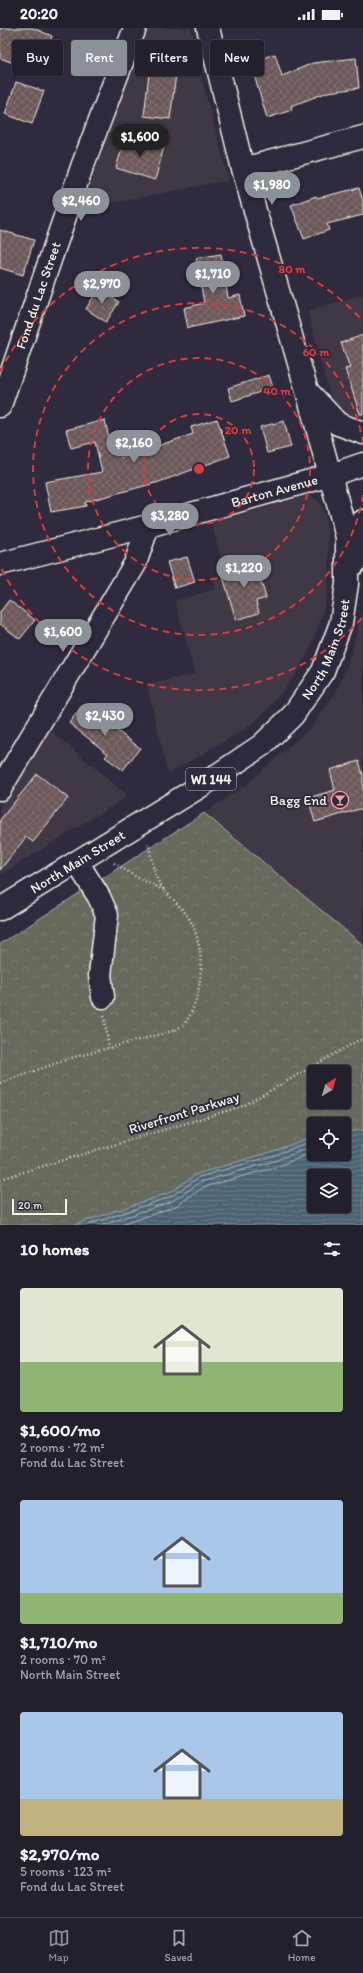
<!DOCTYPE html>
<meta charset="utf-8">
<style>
body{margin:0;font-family:Itim,sans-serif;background:#2f2d3a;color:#f1f3f6;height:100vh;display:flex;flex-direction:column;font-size:15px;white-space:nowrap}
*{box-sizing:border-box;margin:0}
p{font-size:13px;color:#a3a3aa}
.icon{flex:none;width:22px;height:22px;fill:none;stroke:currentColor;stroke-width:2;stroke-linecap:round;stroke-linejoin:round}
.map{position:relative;height:1197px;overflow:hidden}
.side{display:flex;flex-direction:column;background:#23202e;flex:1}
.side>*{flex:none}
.top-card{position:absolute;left:12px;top:12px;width:339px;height:36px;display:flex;gap:8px}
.needle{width:26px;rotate:38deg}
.fabs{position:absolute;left:307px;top:1037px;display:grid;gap:8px}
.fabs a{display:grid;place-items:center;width:44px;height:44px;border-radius:4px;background:#23202e;box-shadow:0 1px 3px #0004,0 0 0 1px #403e4a;font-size:20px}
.scale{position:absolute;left:12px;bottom:10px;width:55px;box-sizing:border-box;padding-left:4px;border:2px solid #f4f1e8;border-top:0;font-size:11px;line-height:14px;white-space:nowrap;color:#f4f1e8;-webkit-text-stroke:3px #2f2a3d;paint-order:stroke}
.price{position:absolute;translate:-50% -34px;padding:0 9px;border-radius:14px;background:#8c9099;color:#fff;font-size:13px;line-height:26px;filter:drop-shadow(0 1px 2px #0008)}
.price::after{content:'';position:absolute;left:50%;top:24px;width:12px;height:9px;margin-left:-6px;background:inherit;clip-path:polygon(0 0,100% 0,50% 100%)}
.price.on{background:#222;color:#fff}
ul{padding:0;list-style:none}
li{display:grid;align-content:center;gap:8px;height:212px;padding:0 20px}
li span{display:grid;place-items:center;height:124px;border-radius:4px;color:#555}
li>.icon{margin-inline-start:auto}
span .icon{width:72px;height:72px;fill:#fffc;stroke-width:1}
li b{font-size:17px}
h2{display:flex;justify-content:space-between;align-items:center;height:48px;padding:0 20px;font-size:17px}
.pill{padding:0 14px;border-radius:4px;background:#23202e;box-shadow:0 1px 3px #0004,0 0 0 1px #403e4a;font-size:14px;line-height:36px}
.pill.on{background:#8c9099;color:#fff}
.status{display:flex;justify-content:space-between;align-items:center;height:28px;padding:0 20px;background:#23202e;direction:ltr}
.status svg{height:11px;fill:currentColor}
.dock{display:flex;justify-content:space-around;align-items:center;height:56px;border-top:1px solid #403e4a;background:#23202e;font-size:11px;color:#a3a3aa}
.dock a{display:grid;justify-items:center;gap:2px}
.dock .on{color:#8c9099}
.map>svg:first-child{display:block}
</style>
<div class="status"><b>20:20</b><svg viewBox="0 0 49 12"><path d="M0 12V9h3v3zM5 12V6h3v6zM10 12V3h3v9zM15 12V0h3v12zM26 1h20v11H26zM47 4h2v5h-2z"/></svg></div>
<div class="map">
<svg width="363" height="1197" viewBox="0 0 363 1197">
<defs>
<pattern id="forest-crowns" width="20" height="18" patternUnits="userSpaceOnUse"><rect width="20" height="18" fill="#666a5c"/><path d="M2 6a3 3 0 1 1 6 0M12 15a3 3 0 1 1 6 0" fill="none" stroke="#7c8073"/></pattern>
<pattern id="water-rules" width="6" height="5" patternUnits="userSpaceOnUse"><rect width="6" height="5" fill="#4b6473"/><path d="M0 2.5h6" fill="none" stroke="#667b87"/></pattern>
<pattern id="building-cross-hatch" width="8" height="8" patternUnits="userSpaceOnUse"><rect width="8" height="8" fill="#6c5859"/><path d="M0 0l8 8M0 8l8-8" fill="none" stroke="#827071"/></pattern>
</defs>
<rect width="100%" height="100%" fill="#2f2a3d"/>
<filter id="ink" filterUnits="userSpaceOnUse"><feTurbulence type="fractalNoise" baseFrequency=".025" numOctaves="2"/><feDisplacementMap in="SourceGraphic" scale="8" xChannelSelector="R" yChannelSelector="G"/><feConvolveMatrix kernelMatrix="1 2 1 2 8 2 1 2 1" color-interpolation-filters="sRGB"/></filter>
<g filter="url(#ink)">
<path fill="#413845" d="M146,0h45l11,52 27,100 -147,29z
M363,266v130l-15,-7 -8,-7 -6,-8 -6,-13 -20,-78z
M309,467l10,6 6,14 3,18 1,34 -1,24 -9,34 -10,25 -11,21 -15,20 -17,20 -21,18 -77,45 -21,-89 48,-11 -20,-73 41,-12 -3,-13 12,-3 -14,-51z
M363,582v335l-159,-132 43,-29 67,-60 22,-32 10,-22z
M48,700l80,68 -128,79v-69z"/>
<path fill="url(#forest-crowns)" stroke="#adaea2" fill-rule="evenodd" d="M204,785l159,132v185l-19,2v-8h-30v12l-43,16 -74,22 -28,19 -95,32h-74v-281zM314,1044h30v30h-30z"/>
<path fill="url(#water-rules)" stroke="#8f9ca2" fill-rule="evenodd" d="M363,1102v95h-289l95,-32 28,-19 74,-22 43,-16v18h30v-22zM314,1148h30v30h-30z"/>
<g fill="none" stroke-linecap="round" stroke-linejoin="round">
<path stroke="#b0b9b9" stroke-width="1" d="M87,1197l83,-28 29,-20 73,-21 42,-16
M103,1197l69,-24 29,-19 73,-21 40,-15
M121,1197l55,-19 28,-19 72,-20 38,-15"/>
</g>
<path fill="url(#building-cross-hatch)" stroke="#f4f1e8" d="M0,0h33l19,8 -6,16 -11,-4 -8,20 -27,-10z
M275,26l7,22 31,-13 43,-5 3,30 -31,4 -37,14 1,4 -25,8 -17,-56z
M151,28l27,3 -8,60 -26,-3z
M16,54l28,9 -12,33 -27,-10z
M126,107l38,12 -9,33 -39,-12z
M359,160l4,13v14l-36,9 2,6 -25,9 -13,-34 25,-9 1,2z
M0,202l34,10 -11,35 -23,-7z
M221,226l7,44 12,-3 4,21 -56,12 -4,-20 20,-5 -8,-45z
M98,261l21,13 -13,20 -20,-13z
M363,307v79h-3l-15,-45 5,-1 -9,-25z
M269,347l4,13 -41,13 -4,-13z
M217,391l13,37 -71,26 -74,20 1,4 -35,6 -6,-30 57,-10 -7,-30 -24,6 -5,-18 39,-10 7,33 7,-2 2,7 72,-24 -2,-7z
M284,393l7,26 -24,6 -7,-26z
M187,529l8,25 -20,6 -8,-26z
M255,533l11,37 -10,3 3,12 -23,7 -15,-50z
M9,572l26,20 -15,19 -20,-15v-12z
M83,677l57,43 -17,22 -18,-13 3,-3 -39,-31z
M359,733l4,14v33l-48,14 -7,-24 27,-8 -5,-20z
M37,746l31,24 -35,44 -7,-5 -26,33v-50z"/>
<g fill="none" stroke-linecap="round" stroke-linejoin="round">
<defs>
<g id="minor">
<path d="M243,141l120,-32"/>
<path id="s1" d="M0,378l82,-239 53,-139"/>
<path id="s2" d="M0,536l148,-38 183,-51"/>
<path d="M0,761l135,-225 13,-38"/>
<path d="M77,834l22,35 8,18 -7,60 3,22"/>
</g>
<g id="major">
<path d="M310,366l28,30 25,9"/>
<path d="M331,447l32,-11"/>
<path d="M354,536l8,-25 1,-18"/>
<path id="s3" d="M0,881l204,-125 58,-39 31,-30 30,-44 18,-48 6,-39v-47l-40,-146 -64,-222 -35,-141"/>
</g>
</defs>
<use href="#minor" stroke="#f4f1e8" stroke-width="25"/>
<use href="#major" stroke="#f4f1e8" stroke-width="25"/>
<path stroke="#f4f1e8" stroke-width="2.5" stroke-dasharray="1 3" stroke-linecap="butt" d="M114,835l24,15 26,12
M104,988l5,32
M0,1055l71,-25 105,-28c3,-3 9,-6 11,-10 18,-28 19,-80 -1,-106 -9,-12 -20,-20 -28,-33 -5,-10 -7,-27 -10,-38
M0,1151l243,-73 116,-66h4"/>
<use href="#minor" stroke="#2f2a3d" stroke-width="22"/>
<use href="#major" stroke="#2f2a3d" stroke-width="22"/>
</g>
</g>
<g fill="none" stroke="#d93c3b" stroke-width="2" stroke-dasharray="7 5">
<circle cx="199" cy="441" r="55"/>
<circle cx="199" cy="441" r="111"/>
<path d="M363 467A166 166 0 1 1 363 415"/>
<path d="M362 590A221 221 0 0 1 0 538M0 344A221 221 0 0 1 362 292"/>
</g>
<defs>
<symbol id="bar-ring" viewBox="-11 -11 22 22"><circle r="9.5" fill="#2f2a3d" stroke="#ff9aa2" stroke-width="1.5"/><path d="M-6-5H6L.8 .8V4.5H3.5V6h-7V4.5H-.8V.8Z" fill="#ff9aa2"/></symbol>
</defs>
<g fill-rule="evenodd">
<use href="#bar-ring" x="330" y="762" width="20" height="20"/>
</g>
<g text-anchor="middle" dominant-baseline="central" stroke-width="4" stroke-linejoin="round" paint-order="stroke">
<rect fill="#2f2a3d" stroke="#b9b5b5" stroke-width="1" x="186" y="740" width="50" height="22" rx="3"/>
<g font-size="13" font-weight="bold" fill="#f4f1e8">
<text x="211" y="751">WI 144</text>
</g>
<g font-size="14" fill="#f4f1e8" stroke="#2f2a3d">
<text stroke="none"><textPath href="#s1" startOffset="117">Fond du Lac Street</textPath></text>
<text stroke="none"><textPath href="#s2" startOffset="284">Barton Avenue</textPath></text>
<text stroke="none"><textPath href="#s3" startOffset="427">North Main Street</textPath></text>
<text stroke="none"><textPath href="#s3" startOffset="91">North Main Street</textPath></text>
<text transform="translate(184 1085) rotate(-17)">Riverfront Parkway</text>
</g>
<g font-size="14" fill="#f4f1e8" stroke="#2f2a3d" text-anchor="end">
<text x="327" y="772">Bagg End</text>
</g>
</g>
<circle cx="199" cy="441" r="6" fill="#d93c3b" stroke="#2f2a3d" stroke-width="2"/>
<g font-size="12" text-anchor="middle" font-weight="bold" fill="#d93c3b" stroke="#2f2a3d" stroke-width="4" stroke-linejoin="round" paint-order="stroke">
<text x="292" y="245">80 m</text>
<text x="316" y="328">60 m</text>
<text x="277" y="367">40 m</text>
<text x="238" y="406">20 m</text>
</g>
</svg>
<div class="fabs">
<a><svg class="needle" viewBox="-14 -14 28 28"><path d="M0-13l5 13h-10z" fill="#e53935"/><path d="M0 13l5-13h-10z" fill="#a3a3aa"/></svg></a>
<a><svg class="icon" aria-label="locate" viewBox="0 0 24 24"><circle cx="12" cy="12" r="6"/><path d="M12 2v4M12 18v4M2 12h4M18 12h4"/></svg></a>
<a><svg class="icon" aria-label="layers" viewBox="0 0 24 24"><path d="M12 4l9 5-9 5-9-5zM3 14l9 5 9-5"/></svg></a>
</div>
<div class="scale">20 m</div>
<b class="price on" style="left:140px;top:130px">$1,600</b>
<b class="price" style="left:272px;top:178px">$1,980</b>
<b class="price" style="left:81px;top:194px">$2,460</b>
<b class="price" style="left:213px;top:267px">$1,710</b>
<b class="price" style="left:102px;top:277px">$2,970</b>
<b class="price" style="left:134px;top:436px">$2,160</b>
<b class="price" style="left:170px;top:509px">$3,280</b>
<b class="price" style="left:244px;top:561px">$1,220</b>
<b class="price" style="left:63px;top:625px">$1,600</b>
<b class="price" style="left:105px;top:709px">$2,430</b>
<div class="top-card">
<a class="pill">Buy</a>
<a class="pill on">Rent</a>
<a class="pill">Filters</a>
<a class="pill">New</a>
</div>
</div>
<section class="side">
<h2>10 homes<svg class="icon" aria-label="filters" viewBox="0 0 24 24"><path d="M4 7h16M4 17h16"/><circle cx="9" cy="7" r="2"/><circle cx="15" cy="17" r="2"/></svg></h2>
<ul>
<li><span style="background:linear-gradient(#dfe7d0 60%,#8fb573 0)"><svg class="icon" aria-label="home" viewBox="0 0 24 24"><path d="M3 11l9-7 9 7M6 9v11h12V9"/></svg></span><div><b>$1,600/mo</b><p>2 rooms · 72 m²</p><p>Fond du Lac Street</p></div></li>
<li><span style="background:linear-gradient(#a9c7e8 75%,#8fb573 0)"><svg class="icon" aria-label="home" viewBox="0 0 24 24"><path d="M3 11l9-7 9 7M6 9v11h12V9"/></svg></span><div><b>$1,710/mo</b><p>2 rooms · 70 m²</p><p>North Main Street</p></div></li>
<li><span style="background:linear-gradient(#a9c7e8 70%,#c2b280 0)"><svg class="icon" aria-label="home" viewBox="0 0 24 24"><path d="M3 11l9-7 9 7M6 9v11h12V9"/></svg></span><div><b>$2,970/mo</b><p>5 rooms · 123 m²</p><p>Fond du Lac Street</p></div></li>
</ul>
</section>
<nav class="dock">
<a class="on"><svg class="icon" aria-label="map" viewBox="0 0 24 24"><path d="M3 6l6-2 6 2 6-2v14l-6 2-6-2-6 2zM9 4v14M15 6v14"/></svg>Map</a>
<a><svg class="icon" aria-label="saved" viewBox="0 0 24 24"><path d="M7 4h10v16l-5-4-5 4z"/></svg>Saved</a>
<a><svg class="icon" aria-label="home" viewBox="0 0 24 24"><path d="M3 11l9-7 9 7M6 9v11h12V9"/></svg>Home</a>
</nav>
